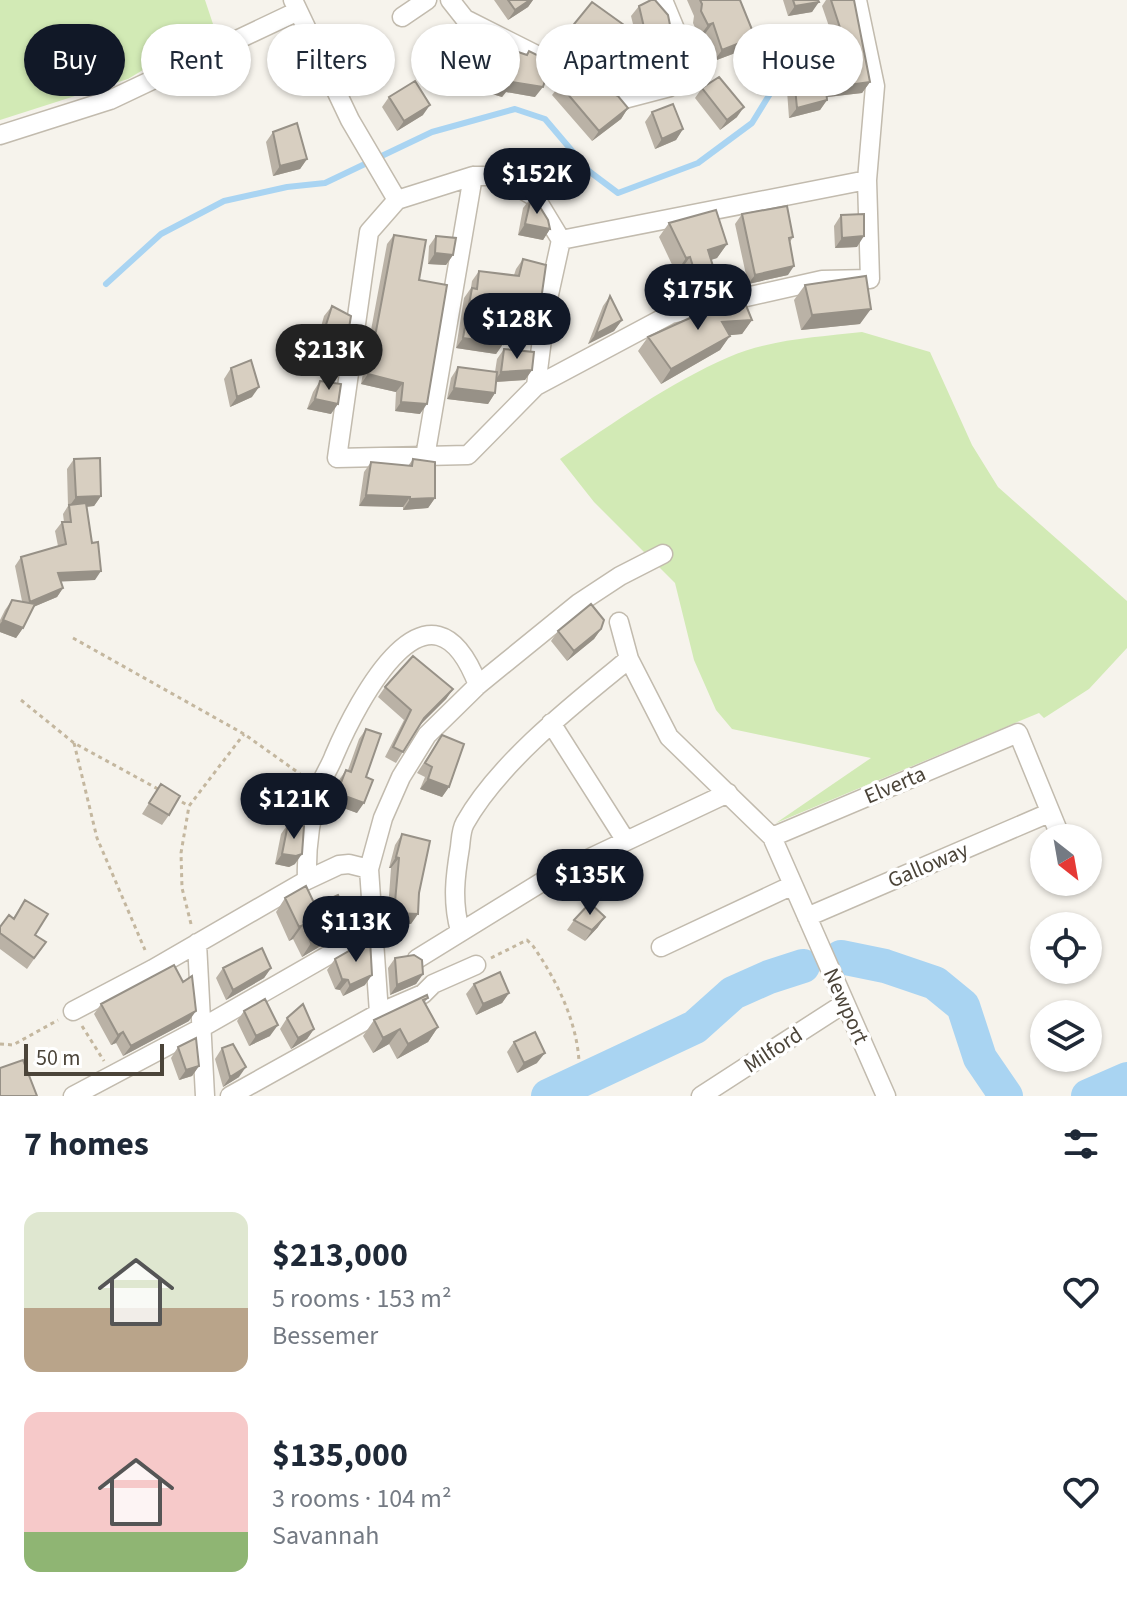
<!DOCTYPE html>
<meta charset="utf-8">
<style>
body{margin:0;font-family:"Source Sans 3",sans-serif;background:#f2f2f3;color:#1f2937;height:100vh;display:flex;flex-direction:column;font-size:30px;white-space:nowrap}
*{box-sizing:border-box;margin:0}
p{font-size:26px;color:#747a83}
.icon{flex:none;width:44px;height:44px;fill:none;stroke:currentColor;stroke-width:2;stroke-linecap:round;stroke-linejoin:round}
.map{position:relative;height:1096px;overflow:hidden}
.sheet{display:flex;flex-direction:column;background:#fff;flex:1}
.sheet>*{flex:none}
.guide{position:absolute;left:24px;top:24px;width:1080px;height:72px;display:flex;gap:16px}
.needle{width:52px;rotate:149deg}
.buttons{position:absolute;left:1030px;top:824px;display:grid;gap:16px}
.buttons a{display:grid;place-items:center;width:72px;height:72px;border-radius:50%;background:#fff;box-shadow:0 2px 6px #0004;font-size:40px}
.scale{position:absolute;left:24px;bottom:20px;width:140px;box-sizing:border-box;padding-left:8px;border:4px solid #4b4439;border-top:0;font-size:22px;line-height:28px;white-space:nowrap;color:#4b4439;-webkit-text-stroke:6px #fff;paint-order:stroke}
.price{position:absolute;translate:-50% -68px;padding:0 18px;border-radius:28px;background:#111827;color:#fff;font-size:26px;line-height:52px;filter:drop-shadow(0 2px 4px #0008)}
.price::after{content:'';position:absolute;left:50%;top:48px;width:24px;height:18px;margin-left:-12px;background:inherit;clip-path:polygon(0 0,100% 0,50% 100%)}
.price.active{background:#222;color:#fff}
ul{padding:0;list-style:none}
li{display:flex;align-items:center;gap:24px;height:200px;padding:0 24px}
li span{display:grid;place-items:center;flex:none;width:224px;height:160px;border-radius:16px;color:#555}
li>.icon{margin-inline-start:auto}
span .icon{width:96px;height:96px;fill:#fffc;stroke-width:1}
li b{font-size:34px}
h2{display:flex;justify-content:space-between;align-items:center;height:96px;padding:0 24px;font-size:34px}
.chip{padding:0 28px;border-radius:36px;background:#fff;box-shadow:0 2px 6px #0004;font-size:28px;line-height:72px}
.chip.active{background:#111827;color:#fff}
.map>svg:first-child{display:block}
</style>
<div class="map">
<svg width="1127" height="1096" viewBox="0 0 1127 1096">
<rect width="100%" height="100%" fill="#f6f3ec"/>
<path fill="#d2eab5" d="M0,0h205l9,27 -86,52 -128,41z
M862,332l68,20 42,93 26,42 129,114v47l-38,41 -45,29 -5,-5 -263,110 95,-65 -139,-29 -16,-19 -22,-50 -19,-77 -81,-81 -34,-43c55,-37 109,-76 169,-102 41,-18 90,-20 133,-25z"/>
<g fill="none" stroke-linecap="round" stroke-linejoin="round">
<path stroke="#a9d4f2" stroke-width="6" d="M106,284l55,-50 63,-33 63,-14 38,-4 107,-51 83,-23 30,10 45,53 28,21 80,-30 54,-40 21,-34 -23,-55"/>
<path stroke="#a9d4f2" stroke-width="34" d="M841,957l44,9 50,17 28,23 17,52 26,38
M548,1096l147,-69 38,-34 36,-16 34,-11
M1088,1096l39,-17"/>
<defs>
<path id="minor" d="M293,0l57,120 47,80
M450,0l15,19 159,80 46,-12 17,-29 -24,-58
M402,17l25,-17
M0,135l110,-35 188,-89
M397,200l-28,32 -32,226 131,-3 68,-69 135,-72 151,-34 48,-1 -3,-99 8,-94 -18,-86
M397,200l76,-24h26l36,21 26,43 -15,68 -10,78
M561,240l306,-60
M425,457l48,-281
M619,622l10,37 40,78 103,100 114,259
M551,723l75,118
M772,837l246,-104 43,105
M307,880c-1,-30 3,-62 12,-91 3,-11 11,-22 15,-33 24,-56 96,-195 144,-71
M807,917l242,-104
M460,931c-8,-30 -5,-54 0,-84 1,-8 1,-17 5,-24 34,-61 110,-120 164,-164
M197,943l8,153
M661,947l132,-62
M417,959l133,-82 178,-84
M73,1011l80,-42 154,-89 32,-15 10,-1 20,5
M379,1013l-10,-144 14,-51 18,-41 26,-42 51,-50 101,-82 41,-27 43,-22
M73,1096l130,-69 171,-98
M230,1096l149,-83 44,-19 10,-10 43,-19
M701,1096l144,-93"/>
</defs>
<use href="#minor" stroke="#c2bbae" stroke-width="21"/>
<path stroke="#c4b79f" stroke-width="3" stroke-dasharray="4 4" stroke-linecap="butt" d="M73,638l171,96 59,42
M21,700l53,43 84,46
M74,743l23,95 48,112
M175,798l14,8
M191,924l-9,-36 -1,-35 8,-47 55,-72
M491,958l36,-18 6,6c23,33 44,75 46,116
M82,1026l22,35
M0,1044l13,1 45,-25"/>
<use href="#minor" stroke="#fff" stroke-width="18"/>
</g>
<path fill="#bab2a6" d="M494,0h39l-5,7 -20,13z
M687,0h53l6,49 -32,12 -10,-26 -5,2 -6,-14 1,-7z
M783,0h35l-6,12 -24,4z
M826,0h28l16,82 -8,11 -35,4v3l-7,10 -31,8 -3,-41 7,-10 31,-9 7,-11h5l-14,-41z
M639,6l23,71 -15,4 -16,-65z
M570,29l61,1 -23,36 -31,-10 3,-4 -17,-12z
M494,44l32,11 3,-4 6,46 -29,-5 -4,5 -29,-9 14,-34z
M294,51l24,30 -15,5 -16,-25z
M560,85l68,23 -7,11 -29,22 -40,-46z
M702,88l35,29 -17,13 -25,-32z
M389,97l34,18 -26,16 -15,-24z
M652,112l31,17 -7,11 -21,9 -10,-27z
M273,132l34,27 -7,10 -27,7 -7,-34z
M531,198l19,31 -7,11 -25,-5 5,-27z
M742,214l51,23 -3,5 -2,33 -40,9 -13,-60z
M841,215l16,32 -22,1 -1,-22z
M669,223l58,21 -10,14 -6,2 -5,30 -18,6 -8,-25 -4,2 -17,-36z
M394,235l25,45 1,134 -25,-3 1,-19 -35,-8 26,-140z
M436,236l17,19 -7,10 -18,-1 1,-18z
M523,259l17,48 -7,10 -24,-5 -6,32 -7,10 -40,-6 8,-50 7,-10 1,-7 7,-10 35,4 2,-6z
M805,285l55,39 -59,6 -7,-30z
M610,296l12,24 -8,11 -26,13 15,-38z
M332,306l15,34 -7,10 -23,-9 7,-25z
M752,320l-10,14 -12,1 -10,15 -59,34 -23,-33 10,-14z
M504,349l28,21 -7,10 -29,2 -1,11 -7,11 -41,-5 4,-21 7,-11 37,5 2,-13z
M231,368l21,29 -22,10 -6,-28z
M320,381l11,33 -24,-5 6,-17z
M74,459l27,37 -7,10 -7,1 8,73 -34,1 2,7 -6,9 -24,10 -10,21 -7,10 -16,-6v-12l5,-10 7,-10 10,1 -7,-35 6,-9 37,-11 -3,-15 7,-9h2l-1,-8 5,-8 -1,-37z
M413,459l22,39 -7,10 -25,2v-3l-44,-1 5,-34 7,-10 37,4z
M601,629l-7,10 -27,22 -16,-20 7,-10z
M385,687l68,2 -7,10 -27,27 -23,37 -11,-6 19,-37 -26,-23z
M366,729v48l-9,36 -27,-10 9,-23 7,-10h2l11,-31z
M442,735l7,52 -7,10 -22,-8 5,-12 -8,-4z
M161,784l8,31 -7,10 -20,-11z
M288,824l7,40 -6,3 -14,-3 6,-30z
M402,834l9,90h-24l4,-56h-2l6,-23z
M285,898l30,7 30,5 13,14 -56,33 -9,-18 -4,2 -13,-29z
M25,900l10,35 11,7 -19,27 -27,-20v-22l13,-9z
M574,920l24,7 -13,14 -18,-11z
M395,958l28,16 -7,10 -26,11 -2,-27z
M335,959l30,26 -22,11 -3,-6 -5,-1 -8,-19z
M223,968h48l-7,10 -38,22 -10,-22z
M474,984l35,9 -7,10 -26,12 -10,-21z
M428,998l-3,4 13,25 -10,15 -31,17 -8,-15 -16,9 -10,-17 11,-16z
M101,1004l88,17 -66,35 -7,-13 -5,2 -17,-31z
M244,1011l26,25 -21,10 -12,-25z
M287,1018l27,11 -7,10 -16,10 -11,-20z
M514,1042l23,21 -20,10 -10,-21z
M178,1047l21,19 -7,10 -13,4 -8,-22z
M222,1048l17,29 -16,10 -8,-28z"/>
<path fill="#979187" d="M530,0h3l-5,7 -20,13 7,-10z
M819,2l-7,10 -24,4 7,-10z
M713,23l-9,12 -5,2 9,-12z
M755,37l-9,12 -32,12 8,-11z
M584,46l32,9 -8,11 -31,-10z
M669,66l-7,11 -15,4 7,-11z
M326,71l-8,10 -15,5 8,-10z
M480,78l63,9 -8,10 -29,-5 -4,5 -29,-9z
M870,82l-8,11 -43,5 7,-10z
M827,100l-7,10 -31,8 8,-10z
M430,105l-7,10 -26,16 7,-10z
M744,107l-7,10 -17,13 7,-10z
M628,108l-7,11 -29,22 7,-10z
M683,129l-7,11 -21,9 7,-10z
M307,159l-7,10 -27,7 7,-10z
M525,224l25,5 -7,11 -25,-5z
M864,236l-7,11 -22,1 7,-10z
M727,244l-10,14 -19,6 10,-14z
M435,253l18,2 -7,10 -18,-1z
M690,257l-10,14 -4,2 10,-15z
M794,266l-6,9 -40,9 7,-9z
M716,276l-10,14 -18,6 10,-14z
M511,301l29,6 -7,10 -30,-6z
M871,309l-11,15 -59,6 11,-15z
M622,320l-8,11 -26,13 8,-10z
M752,320l-10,14 -30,3 10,-15z
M324,331l23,9 -7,10 -23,-9z
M730,336l-10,14 -59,34 10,-15z
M463,338l40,6 -7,10 -40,-6z
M532,370l-7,10 -31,2 7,-10z
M368,374l35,9 -7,9 -35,-8z
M259,387l-7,10 -22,10 7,-10z
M454,388l41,5 -7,11 -41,-5z
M315,399l23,5 -7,10 -24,-5z
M401,402l26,2 -7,10 -25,-3z
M366,495l44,2 -7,10 -44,-1z
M101,496l-7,10 -26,2 8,-11z
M435,498l-7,10 -25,2 7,-11z
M101,571l-6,9 -43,2 6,-9z
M63,588l-6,9 -33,14 6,-9z
M3,620l20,8 -7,10 -16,-6v-8z
M601,629l-7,10 -27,22 7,-10z
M453,689l-7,10 -29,29 7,-10z
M428,779l21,8 -7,10 -22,-8z
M337,793l27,10 -7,10 -27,-10z
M282,854h20l-7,10 -6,3 -14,-3z
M396,857l3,1 -8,10h-2z
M368,910l-10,14 -56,33 9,-14z
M394,913l24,1 -7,10h-24z
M605,917l-7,10 -13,14 7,-11z
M303,925l-10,14 -4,2 10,-14z
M271,968l-7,10 -38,22 7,-10z
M423,974l-7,10 -26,11 7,-10z
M372,975l-7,10 -22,11 7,-11z
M342,979l6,1 -8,10 -5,-1z
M509,993l-7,10 -26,12 7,-11z
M196,1011l-7,10 -66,35 8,-10z
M278,1025l-8,11 -21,10 7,-10z
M438,1027l-10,15 -31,17 11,-15z
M314,1029l-7,10 -16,10 7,-11z
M400,1029l-11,15 -16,9 10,-15z
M123,1032l-7,11 -5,2 7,-10z
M545,1053l-8,10 -20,10 7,-10z
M199,1066l-7,10 -13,4 7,-10z
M246,1067l-7,10 -16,10 7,-10z"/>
<path fill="#d8cfc1" stroke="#979187" stroke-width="2" d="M508,0h22l-15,10z
M651,0h4l13,15 8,40 -7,11 -15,4 -15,-64z
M700,0h40l15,37 -33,13 -9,-27 -5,2 -7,-14 1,-7z
M793,0h25l1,2 -24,4z
M831,0h23l16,82 -44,6 1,12 -30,8 -4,-41 38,-11v-9l15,-1z
M592,2l39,28 -15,25 -32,-9 3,-4 -17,-13z
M313,44l13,27 -15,5 -17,-25z
M494,44l33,11 2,-4 22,11 -8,25 -32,-5 -1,5 -30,-9z
M574,74l44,22 10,12 -29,23 -39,-46z
M719,77l25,30 -17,13 -25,-32z
M415,81l15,24 -26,16 -15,-24z
M673,104l10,25 -21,10 -10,-27z
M297,123l10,36 -27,7 -7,-34z
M531,198l4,1 13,21 2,9 -25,-5z
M787,206l6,31 -4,1 5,28 -39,9 -13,-61z
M716,210l11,34 -19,6 8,26 -18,6 -8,-25 -4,1 -17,-35z
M864,214v22l-22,2 -1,-23z
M394,235l32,5 -7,40 28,5 -20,119 -26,-2 2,-19 -35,-9z
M436,236l20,2 -3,17 -18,-2z
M523,259l23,6 -6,42 -29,-6 -8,43 -40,-6 9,-50 5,1 2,-18 40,5z
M866,276l5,33 -59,6 -7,-30z
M610,296l12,24 -26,14z
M743,298l9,22 -30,2 8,14 -59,33 -23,-32 75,-34z
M332,306l19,10 -4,24 -23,-9z
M504,349l30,3 -2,18 -31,2z
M251,360l8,27 -22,10 -6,-29z
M458,367l39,5 -2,21 -41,-5z
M320,381l21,3 -3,20 -23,-5z
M100,458l1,38 -25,1 -2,-38z
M413,459l22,3v36l-25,1v-2l-44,-2 5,-33 41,4z
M86,503l6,40 6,-1 3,29 -43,2 5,15 -33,14 -9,-45 45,-13 -4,-22h9l-2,-17z
M12,600l23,4 -12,24 -20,-8z
M591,604l13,16 -3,9 -27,22 -16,-20z
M413,656l40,33 -29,29 -21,34 -10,-5 18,-37 -26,-23z
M366,729l15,5 -15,43 7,3 -9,23 -27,-10 9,-23 5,2z
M442,735l22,9 -15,43 -21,-8 4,-12 -7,-4z
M161,784l19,12 -11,19 -20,-12z
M288,824l16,2 -2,28 -6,2 -14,-2z
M402,834l28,7 -11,52 -1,21 -24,-1 5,-55 -3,-1z
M306,886l9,19 23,-10 7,15 18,-9 5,9 -57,33 -8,-18 -4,2 -14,-29z
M25,900l23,14 -13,21 11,7 -12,16 -34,-25v-6l9,-12 5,4z
M590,903l15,14 -13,13 -18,-10z
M370,939l2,36 -22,10 -2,-5 -6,-1 -7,-20z
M262,948l9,20 -38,22 -10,-22z
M414,955l8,5 1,14 -26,11 -2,-27z
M174,965l9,17 9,-6 4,35 -65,35 -8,-14 -5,3 -17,-31z
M500,972l9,21 -26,11 -9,-20z
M427,995l1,3 -5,2 15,27 -30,17 -8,-15 -17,9 -9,-18z
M265,999l13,26 -22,11 -12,-25z
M303,1004l11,25 -16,9 -11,-20z
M535,1032l10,21 -21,10 -10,-21z
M196,1038l3,28 -13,4 -8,-23z
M233,1044l13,23 -16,10 -8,-29z
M23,1060l14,36h-37v-28z"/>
<g text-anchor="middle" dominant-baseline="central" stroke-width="7" stroke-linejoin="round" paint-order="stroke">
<g font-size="22" fill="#4b4439" stroke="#fff">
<text transform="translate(895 785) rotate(-23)">Elverta</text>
<text transform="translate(928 865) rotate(-23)">Galloway</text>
<text transform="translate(846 1006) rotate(66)">Newport</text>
<text transform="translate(773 1050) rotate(-33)">Milford</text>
</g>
</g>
</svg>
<div class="buttons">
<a><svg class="needle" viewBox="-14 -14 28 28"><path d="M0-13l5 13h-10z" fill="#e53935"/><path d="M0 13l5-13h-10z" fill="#747a83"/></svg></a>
<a><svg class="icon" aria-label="locate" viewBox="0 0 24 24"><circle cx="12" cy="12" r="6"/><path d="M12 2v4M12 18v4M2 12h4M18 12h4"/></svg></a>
<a><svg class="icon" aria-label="layers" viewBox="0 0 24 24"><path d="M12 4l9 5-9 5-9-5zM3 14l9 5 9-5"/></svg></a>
</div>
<div class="scale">50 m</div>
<b class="price" style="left:537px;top:216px">$152K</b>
<b class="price" style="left:698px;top:332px">$175K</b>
<b class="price" style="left:517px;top:361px">$128K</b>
<b class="price active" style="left:329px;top:392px">$213K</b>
<b class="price" style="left:294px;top:841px">$121K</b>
<b class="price" style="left:590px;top:917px">$135K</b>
<b class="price" style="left:356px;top:964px">$113K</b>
<div class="guide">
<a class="chip active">Buy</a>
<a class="chip">Rent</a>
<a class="chip">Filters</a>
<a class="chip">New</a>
<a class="chip">Apartment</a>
<a class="chip">House</a>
</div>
</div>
<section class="sheet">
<h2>7 homes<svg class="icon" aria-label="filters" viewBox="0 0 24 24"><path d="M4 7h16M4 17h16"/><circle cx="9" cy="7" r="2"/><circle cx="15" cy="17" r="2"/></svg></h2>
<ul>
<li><span style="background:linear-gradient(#dfe7d0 60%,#b9a48a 0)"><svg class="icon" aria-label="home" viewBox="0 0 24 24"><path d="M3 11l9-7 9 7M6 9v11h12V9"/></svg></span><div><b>$213,000</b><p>5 rooms · 153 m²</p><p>Bessemer</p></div><svg class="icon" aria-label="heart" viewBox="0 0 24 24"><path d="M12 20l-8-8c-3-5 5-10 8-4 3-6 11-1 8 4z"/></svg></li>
<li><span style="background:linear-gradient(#f6c9c9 75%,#8fb573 0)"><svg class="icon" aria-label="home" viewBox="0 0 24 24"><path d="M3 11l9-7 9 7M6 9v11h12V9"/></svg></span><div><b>$135,000</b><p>3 rooms · 104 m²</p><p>Savannah</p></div><svg class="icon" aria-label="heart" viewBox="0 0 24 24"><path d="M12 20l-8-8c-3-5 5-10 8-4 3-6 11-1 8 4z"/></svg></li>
</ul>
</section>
